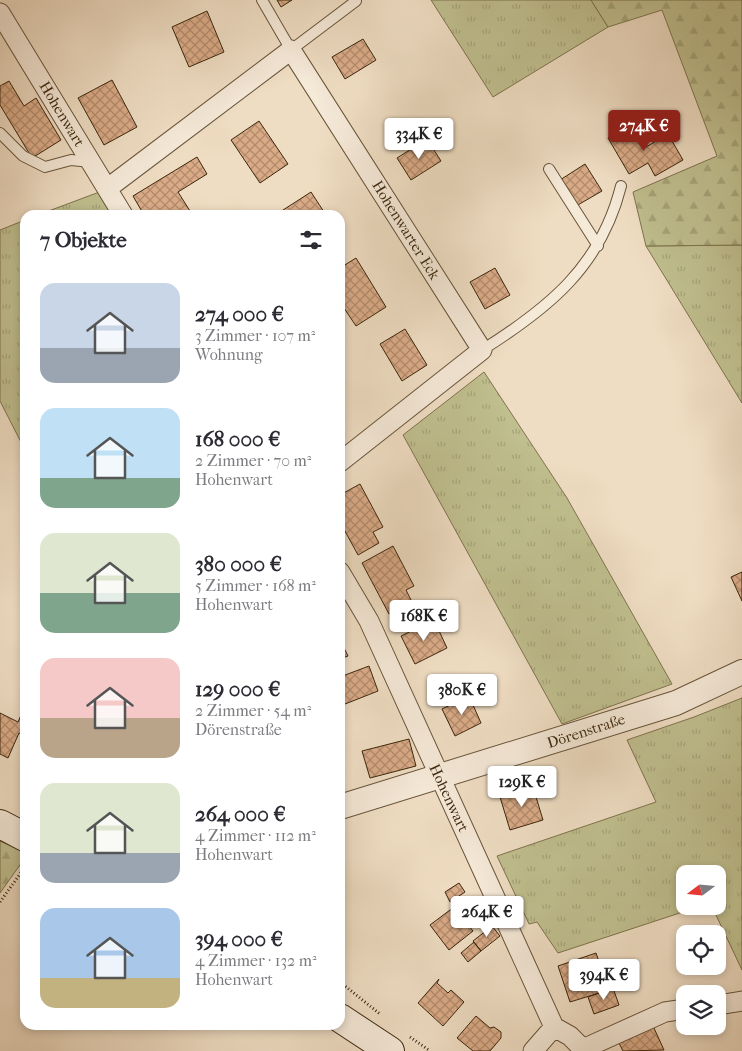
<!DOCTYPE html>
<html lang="de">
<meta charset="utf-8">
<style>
body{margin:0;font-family:"IM FELL French Canon",serif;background:#f7f7f7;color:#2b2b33;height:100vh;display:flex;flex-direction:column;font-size:19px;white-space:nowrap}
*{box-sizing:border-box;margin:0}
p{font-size:16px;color:#7c7c81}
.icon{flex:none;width:28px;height:28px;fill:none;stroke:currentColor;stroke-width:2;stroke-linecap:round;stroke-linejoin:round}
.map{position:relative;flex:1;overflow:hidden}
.details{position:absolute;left:20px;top:210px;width:325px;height:820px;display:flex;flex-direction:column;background:#fff;border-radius:15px;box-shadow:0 2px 8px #0003}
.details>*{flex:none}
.needle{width:32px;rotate:254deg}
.buttons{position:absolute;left:676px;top:865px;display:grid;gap:10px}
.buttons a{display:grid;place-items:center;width:50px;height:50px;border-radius:10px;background:#fff;box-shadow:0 2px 8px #0003;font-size:25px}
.price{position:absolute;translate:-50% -42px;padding:0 11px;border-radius:5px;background:#fff;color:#222;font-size:16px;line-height:32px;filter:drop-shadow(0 1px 2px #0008)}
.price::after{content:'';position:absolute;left:50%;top:30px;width:15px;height:11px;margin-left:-8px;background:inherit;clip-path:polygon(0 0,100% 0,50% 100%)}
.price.current{background:#8f2418;color:#fff}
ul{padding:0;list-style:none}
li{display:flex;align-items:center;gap:15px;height:125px;padding:0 20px}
li span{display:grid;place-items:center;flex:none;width:140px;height:100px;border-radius:15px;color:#555}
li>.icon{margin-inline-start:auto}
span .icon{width:60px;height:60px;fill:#fffc;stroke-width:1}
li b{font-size:21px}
h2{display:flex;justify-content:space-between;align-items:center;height:60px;padding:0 20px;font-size:21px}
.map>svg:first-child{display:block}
</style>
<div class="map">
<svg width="742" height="1051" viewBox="0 0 742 1051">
<defs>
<pattern id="grass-tufts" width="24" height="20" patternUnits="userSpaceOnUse" patternTransform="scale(1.25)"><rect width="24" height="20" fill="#c0bf8f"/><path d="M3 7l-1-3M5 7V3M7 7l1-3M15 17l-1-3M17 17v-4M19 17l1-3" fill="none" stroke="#a6a47a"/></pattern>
<pattern id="forest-firs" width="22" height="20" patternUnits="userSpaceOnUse" patternTransform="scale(1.25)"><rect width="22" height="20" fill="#c0bf8f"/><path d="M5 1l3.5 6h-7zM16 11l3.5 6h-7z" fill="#a6a47a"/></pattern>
<pattern id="building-cross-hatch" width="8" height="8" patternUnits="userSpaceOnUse" patternTransform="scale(1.25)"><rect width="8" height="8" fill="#daab87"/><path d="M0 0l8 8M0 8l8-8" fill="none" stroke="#b28b6d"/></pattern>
</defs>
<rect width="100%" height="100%" fill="#efddc3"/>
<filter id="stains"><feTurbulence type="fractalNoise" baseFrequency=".004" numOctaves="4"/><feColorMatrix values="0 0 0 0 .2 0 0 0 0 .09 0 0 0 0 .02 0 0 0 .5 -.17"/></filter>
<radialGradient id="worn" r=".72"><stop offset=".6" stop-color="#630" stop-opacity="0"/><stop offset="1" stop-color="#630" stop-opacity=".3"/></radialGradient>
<path fill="url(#grass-tufts)" stroke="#7e734e" d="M431,0h160l17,27 -115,70z
M102,191l12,24h-76z
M25,220v230l-25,-49v-171z
M742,245v158l-96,-157z
M484,372l83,126 105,186 -110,40 -159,-289z
M742,698v272l-27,-57 -8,-7h11v-32h-33v32h16l-143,47 -21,-31 -8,2 -32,-68 159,-54 -29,-62 67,-23z"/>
<path fill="url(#forest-firs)" stroke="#7e734e" d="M591,0h151v245l-96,1 -13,-54 84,-36 -55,-146 -54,17z
M0,841l25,10v7l-25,35z"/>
<path fill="url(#building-cross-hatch)" stroke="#3b270d" d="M277,0h15l-11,7z
M207,11l17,41 -35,15 -17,-40z
M363,39l13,21 -31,19 -13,-22z
M112,80l25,47 -33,18 -26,-47z
M9,81l15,25 12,-8 25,42 -29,18 -32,-53v-19z
M259,121l29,43 -28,19 -29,-43z
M632,124l14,23 22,-13 15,26 -28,16 -7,-13 -19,11 -21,-36z
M427,139l14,22 -30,19 -14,-22z
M197,157l10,17 -29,18 12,19 -6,4h-40l-11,-19z
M585,164l17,27 -26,15 -16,-26z
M311,192l15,23h-44l-2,-3z
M356,258l30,49 -30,19 -16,-24v-34z
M495,268l15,27 -25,14 -15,-27z
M405,329l22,36 -25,16 -22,-37z
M360,484l23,43 -10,5 6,11 -21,12 -18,-33v-27z
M393,546l21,40 -8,4 6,12 -23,12 -27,-51z
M742,572v29l-11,-24z
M434,620l13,28 -32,16 -14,-28z
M340,640l8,16 -8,3z
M369,666l9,25 -38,15v-29z
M469,696l12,27 -26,13 -13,-27z
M25,706v30l-6,-3 -11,25 -8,-4v-41l18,9z
M409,739l7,27 -46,12 -8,-27z
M533,787l10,33 -33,10 -10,-33z
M459,883l6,9 -15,10 -5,-10z
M454,907l19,24 -24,19 -19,-25z
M492,926l8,10 -19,15 -8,-10z
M474,942l7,9 -13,11 -7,-9z
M596,953l13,37 -39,12 -12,-36z
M439,979l-2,4 11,10 3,-3 13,12 -21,24 -25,-23z
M613,988l6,17 -25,9 -6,-17z
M476,1016l14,12 4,-1 7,5v6l-11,13h-17l-16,-13z
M653,1026l11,24 -41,1 -4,-8z"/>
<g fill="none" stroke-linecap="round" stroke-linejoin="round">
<defs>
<path id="service" d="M262,0l29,50 65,-49
M0,133l23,23 22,11 26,-7 20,2
M549,169l49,77
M482,350c67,-42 119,-84 139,-164"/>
<path id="minor" d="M0,13l123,202
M108,188l183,-138 191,300 -142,112
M340,572l29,49 185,406
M718,1005l24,-4
M533,1051l21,-24 16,9 13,13 82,-37 20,-3"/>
<path id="tertiary" d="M340,807l336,-104 66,-31"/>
<path id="secondary" d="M0,824l25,13
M340,1018l50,33"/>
</defs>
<use href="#service" stroke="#68543a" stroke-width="12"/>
<use href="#minor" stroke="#68543a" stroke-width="21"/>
<use href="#tertiary" stroke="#68543a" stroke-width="26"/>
<use href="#secondary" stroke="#3b270d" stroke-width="30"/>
<path stroke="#3b270d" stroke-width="3" stroke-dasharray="1 2.5" stroke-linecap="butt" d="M0,902l25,-35
M340,982l40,32
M410,1037l20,14"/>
<use href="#service" stroke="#f5e9d8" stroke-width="10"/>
<use href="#minor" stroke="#f5e9d8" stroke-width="19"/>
<use href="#tertiary" stroke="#f5e9d8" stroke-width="24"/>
<use href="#secondary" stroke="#f5e9d8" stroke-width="28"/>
</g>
<g text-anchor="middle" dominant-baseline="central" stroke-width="5" stroke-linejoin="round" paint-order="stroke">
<g font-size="15" fill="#3b270d" stroke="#f5e9d8">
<text transform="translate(62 114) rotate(59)">Hohenwart</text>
<text transform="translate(406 230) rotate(58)">Hohenwarter Eck</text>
<text transform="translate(586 731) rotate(-18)">Dörenstraße</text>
<text transform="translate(449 798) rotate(65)">Hohenwart</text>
</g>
</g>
<rect width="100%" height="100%" filter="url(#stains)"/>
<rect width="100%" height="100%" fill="url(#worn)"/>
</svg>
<div class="buttons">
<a><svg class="needle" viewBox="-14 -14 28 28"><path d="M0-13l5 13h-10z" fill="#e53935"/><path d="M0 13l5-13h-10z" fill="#7c7c81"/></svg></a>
<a><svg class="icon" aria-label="locate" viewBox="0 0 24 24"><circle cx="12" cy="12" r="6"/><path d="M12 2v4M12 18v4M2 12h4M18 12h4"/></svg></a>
<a><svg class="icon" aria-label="layers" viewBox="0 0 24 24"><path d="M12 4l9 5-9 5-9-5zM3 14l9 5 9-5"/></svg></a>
</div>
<b class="price current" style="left:644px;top:152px">274K €</b>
<b class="price" style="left:419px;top:160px">334K €</b>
<b class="price" style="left:424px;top:642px">168K €</b>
<b class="price" style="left:462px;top:716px">380K €</b>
<b class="price" style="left:522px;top:808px">129K €</b>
<b class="price" style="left:487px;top:938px">264K €</b>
<b class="price" style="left:604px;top:1001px">394K €</b>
<section class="details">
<h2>7 Objekte<svg class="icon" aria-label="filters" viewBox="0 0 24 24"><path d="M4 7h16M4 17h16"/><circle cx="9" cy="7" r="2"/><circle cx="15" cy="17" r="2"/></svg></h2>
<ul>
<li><span style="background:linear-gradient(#c9d6e8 65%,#9aa5b1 0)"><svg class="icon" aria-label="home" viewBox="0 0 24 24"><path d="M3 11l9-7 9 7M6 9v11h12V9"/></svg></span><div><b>274 000 €</b><p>3 Zimmer · 107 m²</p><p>Wohnung</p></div></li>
<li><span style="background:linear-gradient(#bfe0f5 70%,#7fa58c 0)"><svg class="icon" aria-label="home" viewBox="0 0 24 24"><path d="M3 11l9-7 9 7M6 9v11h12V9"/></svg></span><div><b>168 000 €</b><p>2 Zimmer · 70 m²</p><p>Hohenwart</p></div></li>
<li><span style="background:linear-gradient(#dfe7d0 60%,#7fa58c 0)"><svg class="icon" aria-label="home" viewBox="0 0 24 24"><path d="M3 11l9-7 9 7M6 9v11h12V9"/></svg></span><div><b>380 000 €</b><p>5 Zimmer · 168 m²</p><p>Hohenwart</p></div></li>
<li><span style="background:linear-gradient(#f6c9c9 60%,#b9a48a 0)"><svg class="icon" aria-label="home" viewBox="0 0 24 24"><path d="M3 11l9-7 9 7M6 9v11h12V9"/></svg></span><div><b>129 000 €</b><p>2 Zimmer · 54 m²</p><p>Dörenstraße</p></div></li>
<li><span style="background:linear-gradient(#dfe7d0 70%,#9aa5b1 0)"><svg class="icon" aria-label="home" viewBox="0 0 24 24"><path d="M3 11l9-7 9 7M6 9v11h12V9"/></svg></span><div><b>264 000 €</b><p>4 Zimmer · 112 m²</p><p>Hohenwart</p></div></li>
<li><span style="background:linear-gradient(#a9c7e8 70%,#c2b280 0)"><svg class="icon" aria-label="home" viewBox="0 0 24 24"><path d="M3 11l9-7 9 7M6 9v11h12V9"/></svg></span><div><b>394 000 €</b><p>4 Zimmer · 132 m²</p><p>Hohenwart</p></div></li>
</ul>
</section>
</div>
